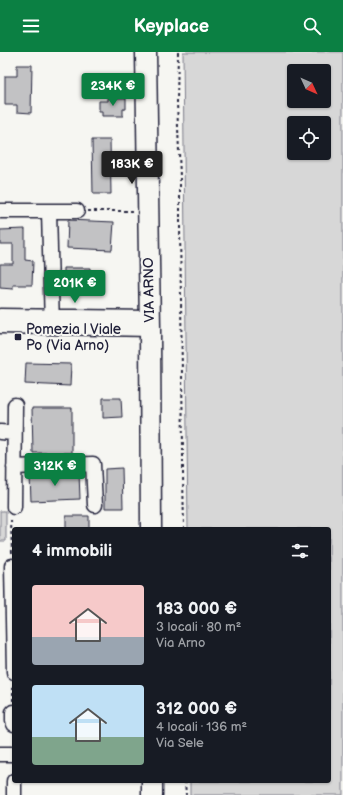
<!DOCTYPE html>
<html lang="it">
<meta charset="utf-8">
<style>
body{margin:0;font-family:"Balsamiq Sans",sans-serif;background:#242831;color:#f1f3f6;height:100vh;display:flex;flex-direction:column;font-size:15px;white-space:nowrap}
*{box-sizing:border-box;margin:0}
p{font-size:13px;color:#9ea1a6}
.icon{flex:none;width:22px;height:22px;fill:none;stroke:currentColor;stroke-width:2;stroke-linecap:round;stroke-linejoin:round}
.map{position:relative;flex:1;overflow:hidden}
.sheet{position:absolute;left:12px;top:475px;width:319px;height:256px;display:flex;flex-direction:column;background:#171b24;border-radius:4px;box-shadow:0 1px 3px #0004}
.sheet>*{flex:none}
.needle{width:26px;rotate:134deg}
.fabs{position:absolute;left:287px;top:12px;display:grid;gap:8px}
.fabs a{display:grid;place-items:center;width:44px;height:44px;border-radius:4px;background:#171b24;box-shadow:0 1px 3px #0004;font-size:20px}
.price{position:absolute;translate:-50% -34px;padding:0 9px;border-radius:4px;background:#0b8043;color:#fff;font-size:13px;line-height:26px;filter:drop-shadow(0 1px 2px #0008)}
.price::after{content:'';position:absolute;left:50%;top:24px;width:12px;height:9px;margin-left:-6px;background:inherit;clip-path:polygon(0 0,100% 0,50% 100%)}
.price.on{background:#222;color:#fff}
ul{padding:0;list-style:none}
li{display:flex;align-items:center;gap:12px;height:100px;padding:0 20px}
li span{display:grid;place-items:center;flex:none;width:112px;height:80px;border-radius:4px;color:#555}
li>.icon{margin-inline-start:auto}
span .icon{width:48px;height:48px;fill:#fffc;stroke-width:1}
li b{font-size:17px}
h2{display:flex;justify-content:space-between;align-items:center;height:48px;padding:0 20px;font-size:17px}
header{display:flex;justify-content:space-between;align-items:center;height:52px;padding:0 20px;background:#0b8043;color:#fff;font-size:18px;font-weight:700}
.map>svg:first-child{display:block}
</style>
<header><svg class="icon" aria-label="menu" viewBox="0 0 24 24"><path d="M4 6h16M4 12h16M4 18h16"/></svg>Keyplace<svg class="icon" aria-label="search" viewBox="0 0 24 24"><circle cx="10" cy="10" r="6"/><path d="M15 15l6 6"/></svg></header>
<div class="map">
<svg width="343" height="743" viewBox="0 0 343 743">
<rect width="100%" height="100%" fill="#f6f6f2"/>
<filter id="ink" filterUnits="userSpaceOnUse"><feTurbulence type="fractalNoise" baseFrequency=".025" numOctaves="2"/><feDisplacementMap in="SourceGraphic" scale="8" xChannelSelector="R" yChannelSelector="G"/><feConvolveMatrix kernelMatrix="1 2 1 2 8 2 1 2 1" color-interpolation-filters="sRGB"/></filter>
<g filter="url(#ink)">
<path fill="#d7d7d7" stroke="#7c7c89" fill-rule="evenodd" d="M183,0h160v743h-153v-14h139v-252h-141zM294,19h30v30h-30zM294,71h30v30h-30z
M0,459h6v30h-6z"/>
<path fill="#c2c2c4" stroke="#22223b" d="M17,13h15l-1,48 -14,-1v-7h-12v-29h12z
M108,46h18v11h-3v7h-21v-4h-3v-11h9z
M92,88h18l1,54h-18z
M68,168l46,2 -2,28 -45,-2z
M25,177v31l8,1 -1,24h-19v4l-13,-1v-24h13v-20h-13v-14z
M64,216h26v6h5v18h-31z
M26,311l45,1 -1,22 -45,-2z
M103,346h18l1,19 -19,1z
M32,356h40v45h-39z
M122,416l1,40h-18v-39z
M79,421l1,26 -49,2 -1,-26z
M66,464h23v13h-23z"/>
<g fill="none" stroke-linecap="round" stroke-linejoin="round">
<defs>
<path id="street" d="M0,159h49l3,116
M49,159h28
M0,264l149,2
M0,274l150,3
M0,380l14,1
M14,415l79,-3 2,41
M14,455l1,-102
M12,514l2,106
M13,660v9l1,3
M0,702h14
M14,743v-14"/>
<path id="secondary" d="M146,0l4,277 1,200
M152,729v14"/>
</defs>
<use href="#street" stroke="#22223b" stroke-width="17"/>
<use href="#secondary" stroke="#22223b" stroke-width="23"/>
<path stroke="#22223b" stroke-width="2" stroke-dasharray="3 3" stroke-linecap="butt" d="M178,0l-1,50 3,75v50l3,220v27l1,55
M88,159h44
M11,468l1,33
M13,649v-16
M185,729l1,14"/>
<use href="#street" stroke="#f6f6f2" stroke-width="14"/>
<use href="#secondary" stroke="#f6f6f2" stroke-width="20"/>
</g>
</g>
<rect fill="#22223b" stroke="#f6f6f2" stroke-width="1.5" x="14" y="281" width="8" height="8" rx="2"/>
<g text-anchor="middle" dominant-baseline="central" stroke-width="4" stroke-linejoin="round" paint-order="stroke">
<g font-size="14" fill="#22223b" stroke="#f6f6f2">
<text transform="translate(149 238) rotate(-91)">VIA ARNO</text>
</g>
<g font-size="14" fill="#22223b" stroke="#f6f6f2" text-anchor="start">
<text x="26" y="277">Pomezia | Viale<tspan x="26" dy="16">Po (Via Arno)</tspan></text>
</g>
</g>
</svg>
<div class="fabs">
<a><svg class="needle" viewBox="-14 -14 28 28"><path d="M0-13l5 13h-10z" fill="#e53935"/><path d="M0 13l5-13h-10z" fill="#9ea1a6"/></svg></a>
<a><svg class="icon" aria-label="locate" viewBox="0 0 24 24"><circle cx="12" cy="12" r="6"/><path d="M12 2v4M12 18v4M2 12h4M18 12h4"/></svg></a>
</div>
<b class="price" style="left:113px;top:55px">234K €</b>
<b class="price on" style="left:132px;top:133px">183K €</b>
<b class="price" style="left:75px;top:252px">201K €</b>
<b class="price" style="left:55px;top:435px">312K €</b>
<section class="sheet">
<h2>4 immobili<svg class="icon" aria-label="filters" viewBox="0 0 24 24"><path d="M4 7h16M4 17h16"/><circle cx="9" cy="7" r="2"/><circle cx="15" cy="17" r="2"/></svg></h2>
<ul>
<li><span style="background:linear-gradient(#f6c9c9 65%,#9aa5b1 0)"><svg class="icon" aria-label="home" viewBox="0 0 24 24"><path d="M3 11l9-7 9 7M6 9v11h12V9"/></svg></span><div><b>183 000 €</b><p>3 locali · 80 m²</p><p>Via Arno</p></div></li>
<li><span style="background:linear-gradient(#bfe0f5 65%,#7fa58c 0)"><svg class="icon" aria-label="home" viewBox="0 0 24 24"><path d="M3 11l9-7 9 7M6 9v11h12V9"/></svg></span><div><b>312 000 €</b><p>4 locali · 136 m²</p><p>Via Sele</p></div></li>
</ul>
</section>
</div>
